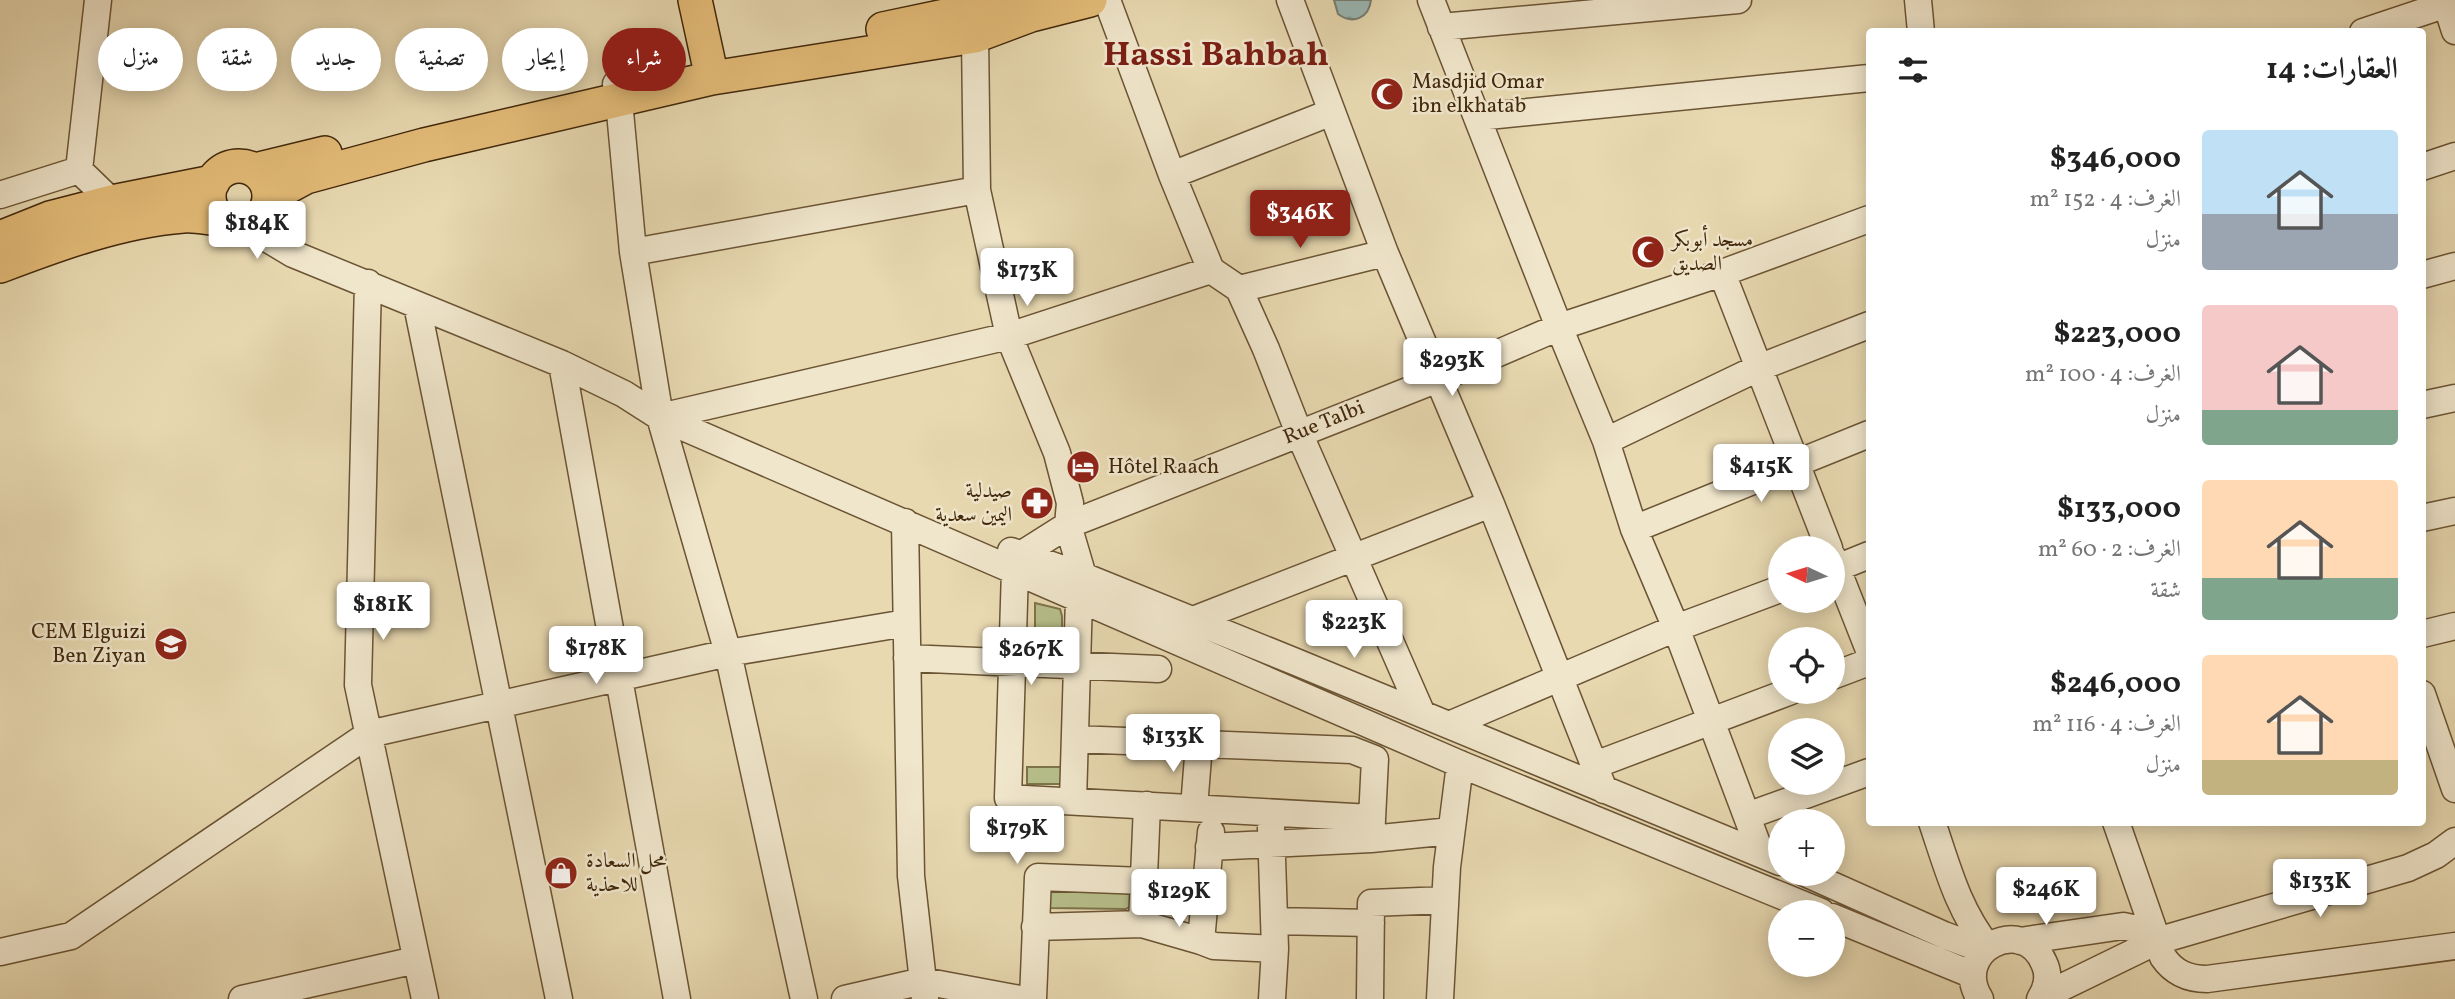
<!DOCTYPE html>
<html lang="ar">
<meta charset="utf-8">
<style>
body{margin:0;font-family:Vollkorn,Amiri,serif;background:#f2f2f2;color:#222;direction:rtl;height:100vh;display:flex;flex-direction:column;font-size:26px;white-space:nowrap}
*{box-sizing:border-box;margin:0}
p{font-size:23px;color:#767676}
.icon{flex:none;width:38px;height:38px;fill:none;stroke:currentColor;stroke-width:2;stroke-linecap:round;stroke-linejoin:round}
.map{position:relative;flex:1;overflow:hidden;direction:ltr}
.sheet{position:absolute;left:1866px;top:28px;width:560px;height:798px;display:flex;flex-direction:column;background:#fff;border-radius:7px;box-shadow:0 4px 18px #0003;direction:rtl}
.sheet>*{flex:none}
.hud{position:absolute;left:21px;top:28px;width:665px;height:63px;direction:rtl;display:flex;gap:14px}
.needle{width:46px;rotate:274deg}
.tools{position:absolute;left:1768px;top:536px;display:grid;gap:14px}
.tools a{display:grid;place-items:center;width:77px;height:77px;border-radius:50%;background:#fff;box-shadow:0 4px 18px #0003;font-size:35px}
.price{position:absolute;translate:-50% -60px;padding:0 16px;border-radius:7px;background:#fff;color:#222;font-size:23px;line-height:46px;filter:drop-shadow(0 2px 4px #0008)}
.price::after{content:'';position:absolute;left:50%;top:42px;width:21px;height:16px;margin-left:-10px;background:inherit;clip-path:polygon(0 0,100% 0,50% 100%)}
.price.on{background:#8f2418;color:#fff}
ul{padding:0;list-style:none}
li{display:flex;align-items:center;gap:21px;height:175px;padding:0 28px}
li span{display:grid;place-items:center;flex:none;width:196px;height:140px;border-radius:7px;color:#555}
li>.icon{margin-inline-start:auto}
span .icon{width:84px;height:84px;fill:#fffc;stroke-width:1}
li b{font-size:30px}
h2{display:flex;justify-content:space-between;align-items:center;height:84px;padding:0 28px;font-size:30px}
.pill{padding:0 24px;border-radius:32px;background:#fff;box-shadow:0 4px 18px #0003;font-size:24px;line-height:63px}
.pill.on{background:#8f2418;color:#fff}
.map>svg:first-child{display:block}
</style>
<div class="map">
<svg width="2455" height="999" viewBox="0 0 2455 999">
<defs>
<pattern id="water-ripples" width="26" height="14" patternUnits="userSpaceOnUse" patternTransform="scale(1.75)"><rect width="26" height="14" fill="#9ab8b5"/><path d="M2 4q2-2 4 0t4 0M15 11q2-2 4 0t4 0" fill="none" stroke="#7f9691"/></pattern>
</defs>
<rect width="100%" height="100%" fill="#e8d9b1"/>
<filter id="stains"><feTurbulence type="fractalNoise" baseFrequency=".00286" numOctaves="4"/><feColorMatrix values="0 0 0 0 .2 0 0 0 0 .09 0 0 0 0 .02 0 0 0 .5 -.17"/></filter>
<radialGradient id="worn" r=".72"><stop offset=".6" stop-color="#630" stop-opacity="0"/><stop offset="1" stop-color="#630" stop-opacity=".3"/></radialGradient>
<path fill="#b7bf8a" stroke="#7c744a" stroke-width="2" d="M1035,603l25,6 2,7v18l-27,-2z
M1027,767h33l3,4 -2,13h-34z
M1048,889l84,2 -1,15 -5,3 -75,-1 -4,-3z"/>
<path fill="url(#water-ripples)" stroke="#767e71" stroke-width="2" d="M1334,0h37c-2,18 -18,25 -33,14z"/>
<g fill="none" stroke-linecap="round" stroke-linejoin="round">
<defs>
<path id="minor" d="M98,0l-19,170 33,32
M1107,0l65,175 39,95 28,19 146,-36
M1290,0l95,253 106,251 113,286
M1431,0l128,327 47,114 28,88 42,99 85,226
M1918,0l3,32
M2445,0l10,31
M1441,27l297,-27
M2363,32l84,-28
M975,36l2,154 32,146 48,117 13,50 -2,22 15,51 -4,22 -6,203
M616,84l3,17 14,151 27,165 68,236 76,346
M1478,117l391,-39
M2422,167l33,-11
M1172,175l160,-63
M0,195l79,-25
M267,207l11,13 15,34
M246,226l47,28 269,110 62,30 36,23 800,347 361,148
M633,252l344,-62
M1722,273l107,275
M2422,275l33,-9
M368,283l-10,402 67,314
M1239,289l27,60 33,84 123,281
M417,305l142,694
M562,364l115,635
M2422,405l33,-7
M660,417l349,-81 202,-66
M1606,441l152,-73 111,-43
M2422,518l33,-7
M905,522l6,354 14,123
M1634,529l235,-95
M1011,551l72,25 213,86 484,200
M1832,556l37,94
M1832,570l37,-15
M1193,620l298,-116
M2422,634l33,-8
M907,658l251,11
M1832,676l37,-14
M2422,694l33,95
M1449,725l227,-97 104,-39
M1075,739l277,11 23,9 -4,80
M1595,765l196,-74
M1194,808l5,-64
M1747,816l122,-44
M1372,818l-364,-20 7,-228 7,-16 46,-29 370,-146 121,-52 163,-54 147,-54
M1932,822c15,44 26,88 56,125
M2116,822l47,135c11,16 25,22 44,22l248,-33
M1271,828l4,121 -3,50
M1211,832l-10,109 13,5 61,3
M1209,847l162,-8 80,-8
M1805,873l139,62 40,15
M1832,917l141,58
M1274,921l97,2
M1142,924l5,-119
M1035,927l107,-3 59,17
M2020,941l103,-15 18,4 16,11
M0,952l71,-16 298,-202 359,-81 178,-30
M2042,997l115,-56 251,-73 28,-13 19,-14
M242,999l174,-39
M845,999l78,-18 97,18
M1033,999l5,-122 106,4
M1370,999l1,-96 74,-3
M1440,999l7,-132 13,-103
M1980,999c-30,-48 43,-86 64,-36 6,12 3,25 -4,36"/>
<path id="major" d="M695,0l17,78
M883,29l138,-29
M209 196a30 30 0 1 1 60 0a30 30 0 1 1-60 0Z
M255,170l70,-17
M269,197l37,-20 118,-32 288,-67 263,-42 56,-21 59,-15
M0,238l50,-20 62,-16 101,-20
M0,266c58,-22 120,-45 183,-50 12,-1 25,2 37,3"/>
</defs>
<use href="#minor" stroke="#6b5434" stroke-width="29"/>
<use href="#major" stroke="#41280b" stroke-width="36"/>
<use href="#minor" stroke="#f0e6cc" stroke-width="26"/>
<use href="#major" stroke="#e4bc78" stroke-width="33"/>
</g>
<defs>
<symbol id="mosque-disc" viewBox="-11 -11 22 22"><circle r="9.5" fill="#8f2418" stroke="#f0e6cc"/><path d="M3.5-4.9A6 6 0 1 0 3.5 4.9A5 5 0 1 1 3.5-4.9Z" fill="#fff"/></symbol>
<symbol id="hotel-disc" viewBox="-11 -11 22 22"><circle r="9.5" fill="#8f2418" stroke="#f0e6cc"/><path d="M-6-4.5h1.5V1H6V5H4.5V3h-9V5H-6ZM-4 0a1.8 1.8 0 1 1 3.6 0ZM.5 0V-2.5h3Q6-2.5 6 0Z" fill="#fff"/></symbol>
<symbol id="pharmacy-disc" viewBox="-11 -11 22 22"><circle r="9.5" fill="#8f2418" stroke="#f0e6cc"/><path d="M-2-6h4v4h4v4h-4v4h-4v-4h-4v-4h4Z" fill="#fff"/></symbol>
<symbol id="school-disc" viewBox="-11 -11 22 22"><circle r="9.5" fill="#8f2418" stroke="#f0e6cc"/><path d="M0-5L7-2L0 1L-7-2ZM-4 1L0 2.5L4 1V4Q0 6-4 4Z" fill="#fff"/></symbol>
<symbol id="shop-disc" viewBox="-11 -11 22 22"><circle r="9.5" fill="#8f2418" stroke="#f0e6cc"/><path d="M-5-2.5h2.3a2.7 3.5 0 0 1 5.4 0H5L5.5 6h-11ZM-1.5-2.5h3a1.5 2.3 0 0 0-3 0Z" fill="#fff"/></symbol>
</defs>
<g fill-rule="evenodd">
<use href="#mosque-disc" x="1368" y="75" width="38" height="38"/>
<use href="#mosque-disc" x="1629" y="233" width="38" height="38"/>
<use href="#hotel-disc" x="1064" y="448" width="38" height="38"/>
<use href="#pharmacy-disc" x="1018" y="484" width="38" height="38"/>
<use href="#school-disc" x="152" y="625" width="38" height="38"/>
<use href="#shop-disc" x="542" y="854" width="38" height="38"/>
</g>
<g text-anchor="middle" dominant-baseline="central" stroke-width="5" stroke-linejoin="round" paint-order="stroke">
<g font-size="21" fill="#41280b" stroke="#f0e6cc" text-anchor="start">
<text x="1412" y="82">Masdjid Omar<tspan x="1412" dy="24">ibn elkhatab</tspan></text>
<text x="1672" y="240">مسجد أبوبكر<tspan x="1672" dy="24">الصديق</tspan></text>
<text x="1108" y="467">Hôtel Raach</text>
<text x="1012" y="491" text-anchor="end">صيدلية<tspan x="1012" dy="24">اليمين سعدية</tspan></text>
<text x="146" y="632" text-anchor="end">CEM Elguizi<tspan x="146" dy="24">Ben Ziyan</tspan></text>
<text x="586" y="861">محل السعادة<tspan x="586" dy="24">للاحذية</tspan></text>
</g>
<g font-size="21" fill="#41280b" stroke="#f0e6cc">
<text transform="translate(1324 423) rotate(-22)">Rue Talbi</text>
</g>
<g font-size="35" font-weight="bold" fill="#7a1f14" stroke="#f0e6cc">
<text x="1216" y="56">Hassi Bahbah</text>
</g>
</g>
<rect width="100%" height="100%" filter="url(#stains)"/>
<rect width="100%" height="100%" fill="url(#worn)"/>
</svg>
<div class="tools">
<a><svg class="needle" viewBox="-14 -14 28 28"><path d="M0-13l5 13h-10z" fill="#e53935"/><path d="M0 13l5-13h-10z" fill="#767676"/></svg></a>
<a><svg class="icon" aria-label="locate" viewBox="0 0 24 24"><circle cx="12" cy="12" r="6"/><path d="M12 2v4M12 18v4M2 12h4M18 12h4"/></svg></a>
<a><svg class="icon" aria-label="layers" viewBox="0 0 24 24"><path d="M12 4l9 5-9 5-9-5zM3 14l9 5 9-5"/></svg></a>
<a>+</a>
<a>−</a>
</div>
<b class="price on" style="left:1300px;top:250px">$346K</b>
<b class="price" style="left:257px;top:261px">$184K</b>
<b class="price" style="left:1027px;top:308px">$173K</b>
<b class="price" style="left:1452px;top:398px">$293K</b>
<b class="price" style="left:1761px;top:504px">$415K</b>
<b class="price" style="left:383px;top:642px">$181K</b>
<b class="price" style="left:1354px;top:660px">$223K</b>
<b class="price" style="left:596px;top:686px">$178K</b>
<b class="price" style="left:1031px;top:687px">$267K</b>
<b class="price" style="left:1173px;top:774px">$133K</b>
<b class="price" style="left:1017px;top:866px">$179K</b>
<b class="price" style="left:2320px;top:919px">$133K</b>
<b class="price" style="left:2046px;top:927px">$246K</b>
<b class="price" style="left:1179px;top:929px">$129K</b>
<div class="hud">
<a class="pill on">شراء</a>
<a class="pill">إيجار</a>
<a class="pill">تصفية</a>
<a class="pill">جديد</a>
<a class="pill">شقة</a>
<a class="pill">منزل</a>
</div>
<section class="sheet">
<h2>العقارات: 14<svg class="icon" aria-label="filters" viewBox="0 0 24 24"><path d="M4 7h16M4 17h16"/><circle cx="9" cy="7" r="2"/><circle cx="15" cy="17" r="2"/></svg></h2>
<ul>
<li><span style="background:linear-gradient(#bfe0f5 60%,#9aa5b1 0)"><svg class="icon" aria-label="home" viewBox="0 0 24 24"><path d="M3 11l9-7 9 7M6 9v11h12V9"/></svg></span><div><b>$346,000</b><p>الغرف: 4 · 152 m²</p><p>منزل</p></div></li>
<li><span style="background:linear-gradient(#f6c9c9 75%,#7fa58c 0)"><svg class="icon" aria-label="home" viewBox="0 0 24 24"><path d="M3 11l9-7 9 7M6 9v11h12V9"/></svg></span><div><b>$223,000</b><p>الغرف: 4 · 100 m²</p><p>منزل</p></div></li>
<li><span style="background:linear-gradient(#ffd9b3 70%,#7fa58c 0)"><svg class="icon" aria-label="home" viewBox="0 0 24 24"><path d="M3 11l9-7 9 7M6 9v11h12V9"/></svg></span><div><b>$133,000</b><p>الغرف: 2 · 60 m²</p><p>شقة</p></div></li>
<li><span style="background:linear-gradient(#ffd9b3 75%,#c2b280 0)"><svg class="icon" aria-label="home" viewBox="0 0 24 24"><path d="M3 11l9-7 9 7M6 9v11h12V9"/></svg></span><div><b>$246,000</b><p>الغرف: 4 · 116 m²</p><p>منزل</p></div></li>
</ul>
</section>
</div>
